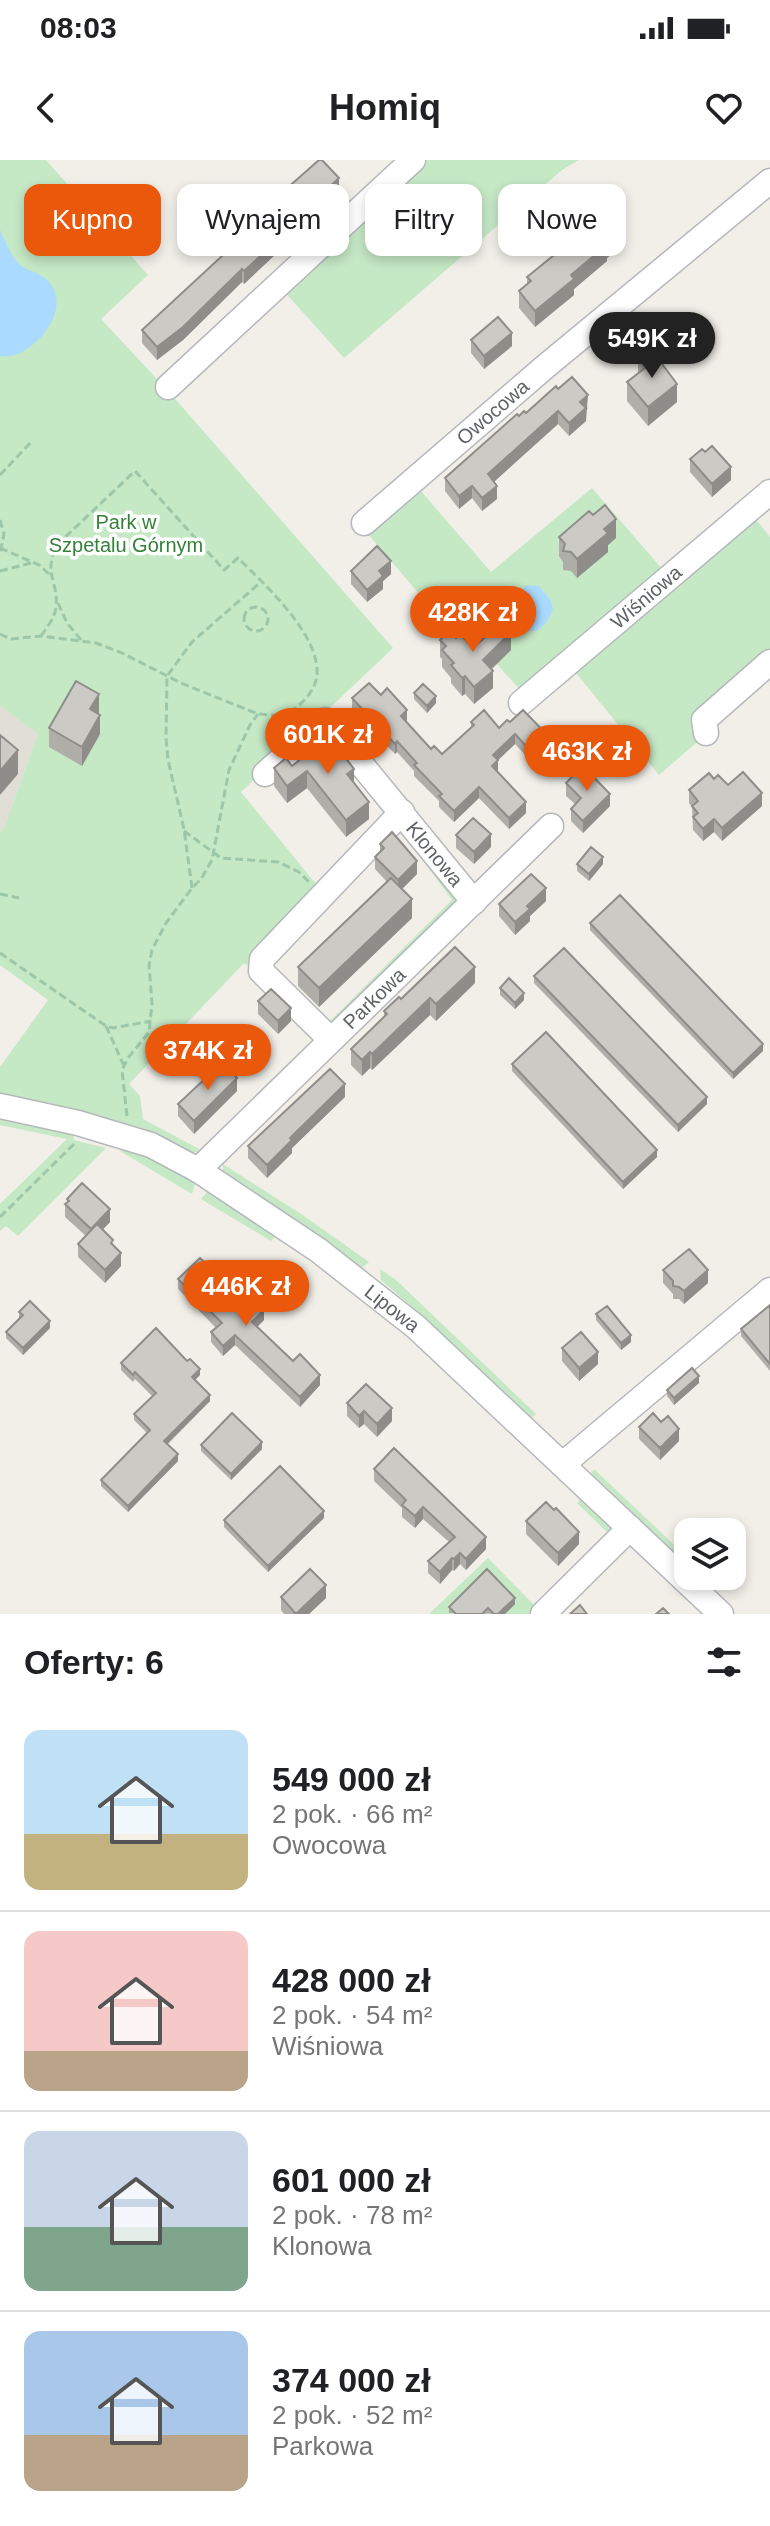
<!DOCTYPE html>
<html lang="pl">
<meta charset="utf-8">
<style>
body{margin:0;font-family:Helvetica,sans-serif;background:#f2f2f2;color:#202124;height:100vh;display:flex;flex-direction:column;font-size:30px;white-space:nowrap}
*{box-sizing:border-box;margin:0}
p{font-size:26px;color:#757577}
.icon{flex:none;width:44px;height:44px;fill:none;stroke:currentColor;stroke-width:2;stroke-linecap:round;stroke-linejoin:round}
.map{position:relative;height:1454px;overflow:hidden}
.panel{display:flex;flex-direction:column;background:#fff;flex:1}
.panel>*{flex:none}
.guide{position:absolute;left:24px;top:24px;width:722px;height:72px;display:flex;gap:16px}
.buttons{position:absolute;left:674px;top:1358px;display:grid;gap:16px}
.buttons a{display:grid;place-items:center;width:72px;height:72px;border-radius:16px;background:#fff;box-shadow:0 4px 12px #0003;font-size:40px}
.price{position:absolute;translate:-50% -68px;padding:0 18px;border-radius:28px;background:#ea580c;color:#fff;font-size:26px;line-height:52px;filter:drop-shadow(0 2px 4px #0008)}
.price::after{content:'';position:absolute;left:50%;top:48px;width:24px;height:18px;margin-left:-12px;background:inherit;clip-path:polygon(0 0,100% 0,50% 100%)}
.price.selected{background:#222;color:#fff}
ul{padding:0;list-style:none}
li{display:flex;align-items:center;gap:24px;height:200px;padding:0 24px}
li+li{border-top:2px solid #e0e0e0}
li span{display:grid;place-items:center;flex:none;width:224px;height:160px;border-radius:16px;color:#555}
li>.icon{margin-inline-start:auto}
span .icon{width:96px;height:96px;fill:#fffc;stroke-width:1}
li b{font-size:34px}
h2{display:flex;justify-content:space-between;align-items:center;height:96px;padding:0 24px;font-size:34px}
.chip{padding:0 28px;border-radius:16px;background:#fff;box-shadow:0 4px 12px #0003;font-size:28px;line-height:72px}
.chip.selected{background:#ea580c;color:#fff}
.status{display:flex;justify-content:space-between;align-items:center;height:56px;padding:0 40px;background:#fff;direction:ltr}
.status svg{height:22px;fill:currentColor}
header{display:flex;justify-content:space-between;align-items:center;height:104px;padding:0 24px;background:#fff;font-size:36px;font-weight:600}
.map>svg:first-child{display:block}
</style>
<div class="status"><b>08:03</b><svg viewBox="0 0 49 12"><path d="M0 12V9h3v3zM5 12V6h3v6zM10 12V3h3v9zM15 12V0h3v12zM26 1h20v11H26zM47 4h2v5h-2z"/></svg></div>
<header><svg class="icon" aria-label="back" viewBox="0 0 24 24"><path d="M15 5l-7 7 7 7"/></svg>Homiq<svg class="icon" aria-label="heart" viewBox="0 0 24 24"><path d="M12 20l-8-8c-3-5 5-10 8-4 3-6 11-1 8 4z"/></svg></header>
<div class="map">
<svg width="770" height="1454" viewBox="0 0 770 1454">
<rect width="100%" height="100%" fill="#f1efe8"/>
<path fill="#e1ded6" d="M0,546l38,28 -32,89 -6,10z"/>
<path fill="#c5e8c5" d="M0,0h46l102,115 -47,44 69,74 223,255 -152,144 79,97 -72,77 -4,-3 -115,121 11,12 3,23 56,30 -2,3 -8,1 -47,-25 -142,-35v-26l48,-67 -48,-35v-132l6,-10 32,-89 -38,-28z
M419,0h160l-17,10 -218,188 -62,-69z
M592,328l71,82 -142,121 -73,-82 -10,7 -70,-82 52,-44 71,82z
M754,357l16,20v142l-111,96 -87,-107z
M417,689l42,50 -124,124h-7l124,-123 -36,-49z
M0,955l73,16 1,9 32,8 -88,88 -12,-10 -6,5v-27l67,-65 -67,-14z
M131,989l34,13 31,18 -4,14 -72,-43z
M223,1004l81,52 65,46 -7,6 -64,-47 -75,-49z
M210,1029l69,43 -8,9 -70,-42z
M380,1109l16,11 140,134 -4,4 -105,-98 -46,-40z
M594,1309l94,89v8l-97,-93z
M583,1336l34,30 -81,88h-107l59,-56 47,48 74,-72 -32,-31z"/>
<path fill="#aadaff" d="M0,70c5,11 10,24 18,33 6,7 14,7 22,12 27,16 17,46 -1,64 -11,11 -23,19 -39,17z
M528,425l11,1 12,15 2,8c-8,21 -19,28 -40,18v-4l-8,-6 -3,-9 -17,-5 5,-11 5,-5 9,1 6,8z"/>
<g fill="none" stroke-linecap="round" stroke-linejoin="round">
<defs>
<g id="minor">
<path d="M168,227l245,-227"/>
<path id="s1" d="M364,363l182,-157 224,-185"/>
<path id="s2" d="M521,543l249,-211"/>
<path d="M706,573l-2,-13 66,-58"/>
<path id="s3" d="M265,614l60,-54 149,182"/>
<path d="M331,880l-70,-69 1,-12 140,-147"/>
<path id="s4" d="M0,946l78,17 73,22 47,25 120,80 98,77 305,287"/>
<path id="s5" d="M198,1010l353,-344"/>
<path d="M563,1304l207,-174"/>
<path d="M543,1454l87,-86"/>
</g>
</defs>
<use href="#minor" stroke="#b5b8bc" stroke-width="27"/>
<path stroke="#9cc7a9" stroke-width="3" stroke-dasharray="8 4" stroke-linecap="butt" d="M0,315l33,-35
M0,360l4,14 -4,20
M0,388l39,17 10,9
M0,411l31,-8
M58,443l9,20 14,17
M244 459a12 12 0 1 1 24 0a12 12 0 1 1-24 0Z
M0,474l11,5 30,-3 55,7 26,10 59,30 77,31 37,3
M41,476c6,-9 14,-18 15,-29 3,-27 -15,-34 3,-64l76,-72 89,99 14,-12c26,26 82,76 79,117 -2,19 -19,32 -34,42
M184,671l37,27 57,4 21,10 10,10
M192,728l-8,-59 -16,-69 -2,-23 1,-61 25,-34 69,-60
M0,734l19,4
M0,793l106,73 7,2 38,-7
M106,866l18,40
M127,956l-5,-46 6,-12 21,-26 3,-28 -3,-39 3,-15 14,-27 26,-35 9,-9 11,-19 17,-90 21,-45 8,-11
M0,1057l75,-74"/>
<use href="#minor" stroke="#fff" stroke-width="24"/>
</g>
<path fill="#afaea9" d="M285,30l54,1 -62,58v4l-33,31 -2,-2 -59,58 -26,20 -15,-17v-13l143,-132z
M594,69l25,19 -12,10v3l-33,28v6l-39,32 -16,-19v-17l8,-7v-7z
M471,180l41,6 -28,23 -13,-16z
M638,199l39,43 -29,24 -21,-25v-19l11,-9z
M558,229l30,19 -2,2v11l-17,15 -11,-12 -64,58 3,17 -15,12 -10,-13 -13,11 -14,-18v-13l74,-62 7,-3z
M690,299l41,21 -19,17 -22,-25z
M559,377l57,1 -8,7v7l-31,26 -6,-7 -8,-1v-8l-4,-6z
M351,411l40,3 -8,7v8l-16,13 -16,-18z
M456,478l16,9 39,3 -19,19 1,19 -19,16 -9,-10 -3,2 -11,-13v-5l-9,-11v-8l-2,-2v-17z
M414,533l22,10 -9,10 -13,-14z
M352,538l55,22 -1,2 25,27 11,5 29,-26v-6l28,6 11,-6 47,34 -17,15 -25,-27 -17,16 -1,12 29,41 -17,16 -30,-31 -25,24 -15,-15v-6l-25,-25v-5l-17,-19 -2,2 -43,-45z
M99,553l1,21 -18,32 -33,-19v-19z
M292,606l62,17 15,36 -23,18 -39,-49 -20,15 -13,-17v-18z
M714,619l14,6 34,21 -40,35 -8,-9 -11,9 -10,-11 -1,-23 -3,-4v-13z
M566,623l44,23 -27,27 -12,-12v-12l4,-5 -9,-8z
M456,675l35,12 -17,17 -18,-16z
M380,684l37,30 -15,15 10,29 -93,89 -21,-21v-19l89,-85 -12,-13v-12l5,-5z
M577,704h26l-14,17 -12,-10z
M546,741l-16,15v5l-15,14 -16,-19v-12z
M590,763l173,128 -30,28 -143,-149z
M534,816l173,128 -29,28 -144,-149z
M475,823l-39,38 -6,-6 -58,55 -2,-2 -8,8 -11,-11v-16l33,-32v-6l17,-12z
M500,828l24,12 -9,9 -15,-14z
M258,841l33,20 -13,13 -20,-20z
M512,904l145,93 -34,32 -111,-118z
M237,931l-43,43 -16,-18v-12z
M345,937l-53,51v5l-25,25 -19,-20v-12z
M67,1039l43,23 -8,8 19,36 -16,17 -27,-26v-13l8,-8 -21,-19v-13l2,-1z
M663,1110l45,13 -24,21 -5,-5h-6v-5l-10,-11z
M178,1119l39,6 24,25 23,10 -7,7 36,34 27,24 -20,22 -65,-62 -12,11 -12,-14v-10l5,-4 -38,-39z
M770,1145v66l-29,-35v-7z
M19,1152l31,16 -27,27 -17,-17v-6l13,-13z
M596,1154l35,28 -10,8 -25,-30z
M562,1188l36,16 -19,17 -17,-20z
M121,1203l79,12 -5,5 15,21 -42,43 10,17 -50,51 -27,-26v-6l46,-47 -13,-13v-6l18,-18 -17,-17 -2,3 -12,-12z
M699,1223l-25,22 -7,-9v-6z
M347,1243l45,18 -15,16 -13,-13 -5,4 -12,-12z
M639,1267l40,14 -19,19 -21,-21z
M201,1285l61,4 -31,31 -30,-29z
M374,1309l112,80 -20,21 -6,-6 -6,7 -2,-1 -12,14 -12,-11v-12l21,-19 -26,-23 -8,9 -13,-11v-9l-28,-27z
M554,1350l25,34 -21,22 -32,-32v-13z
M324,1358l-56,54 -44,-45v-7z
M281,1437l45,1 -17,16h-25l-3,-4z
M515,1444l-10,10 -56,-1v-6z"/>
<path fill="#8f8d8a" d="M339,18v13l-62,58v4l-33,31v-13l31,-33z
M619,72v16l-12,10v3l-33,28v6l-39,32v-16l36,-36z
M242,109v13l-59,58 -26,20v-13z
M512,173v13l-28,23v-13z
M677,224v18l-29,24v-19z
M588,235l-2,26 -17,15v-13l11,-21z
M558,251v13l-70,63v-13z
M731,307v13l-19,17v-13z
M472,326v12l-13,11v-13z
M497,326v13l-15,12v-13z
M616,359v19l-8,7v7l-31,26v-19l27,-30z
M391,401v13l-8,7v8l-16,13v-12l12,-19z
M511,472v18l-28,27v-17z
M493,511v17l-19,16v-17z
M465,516v18l-3,2v-18z
M99,534v19l-9,15v-19z
M436,536v7l-9,10v-7z
M407,550v10l-6,7v-11z
M100,555v19l-18,32v-19z
M515,574v10l-22,21v-10z
M397,581v11l-2,2v-10z
M557,585v11l-17,15v-10z
M18,590v24l-18,21v-24z
M498,600v11l-6,6v-11z
M354,609v17l-7,-12z
M307,611v17l-20,15v-17z
M479,627v11l-25,24v-11z
M762,633v13l-40,35v-13z
M610,634v12l-27,27v-12z
M369,642v17l-23,18v-17z
M526,642v11l-17,16v-11z
M714,659v13l-11,9v-12z
M491,674v13l-17,17v-12z
M603,697v7l-14,17v-7z
M417,701v13l-19,19v-13z
M546,728v13l-16,15v5l-15,14v-13l12,-16z
M412,739v19l-93,89v-19z
M475,807v16l-39,38v-17z
M524,833v7l-9,9v-6z
M430,838v17l-58,55v-16z
M291,848v13l-13,13v-13z
M763,884v7l-30,28v-6z
M370,892v16l-8,8v-16z
M237,918v13l-43,43v-13z
M345,924v13l-53,51v5l-25,25v-13l23,-27z
M707,937v7l-29,28v-7z
M657,990v7l-34,32v-7z
M110,1049v13l-19,20v-13z
M121,1093v13l-16,17v-13z
M708,1110v13l-24,21v-13z
M217,1114v11l-6,-5z
M264,1150v10l-12,12v-10z
M50,1161v7l-27,27v-7z
M235,1175v10l-12,11v-10z
M631,1175v7l-10,8v-7z
M598,1192v12l-19,17v-13z
M200,1209v6l-8,8v-6z
M320,1215v10l-20,22v-10z
M699,1216v7l-25,22v-7z
M210,1235v6l-46,46v-6z
M392,1248v13l-15,16v-13z
M364,1251v13l-5,4v-12z
M679,1269v12l-19,19v-12z
M262,1282v7l-31,31v-6z
M178,1294v7l-50,51v-6z
M423,1347v12l-8,9v-12z
M324,1351v7l-56,54v-6z
M579,1372v12l-21,22v-13z
M486,1377v12l-20,21v-11z
M460,1393v11l-6,7v-12z
M452,1398v12l-12,14v-12z
M326,1425v13l-17,16h-13z
M515,1438v6l-10,10h-7z"/>
<path fill="#cccac5" stroke="#8f8d8a" stroke-width="2" d="M319,0h3l17,18 -64,60 2,2 -22,21 -11,10 -2,-2 -59,58 -26,20 -15,-17 147,-136 -4,-4z
M607,58l12,14 -13,11 1,2 -36,30 3,4 -39,32 -16,-20 12,-10 -4,-4 64,-52 3,4z
M498,157l14,16 -28,23 -13,-16z
M651,189l26,35 -29,23 -21,-25 18,-14 -7,-9z
M572,217l16,18 -8,7 6,6 -17,15 -11,-12 -70,63 9,12 -15,12 -10,-12 -13,10 -14,-18 72,-64 2,2 5,-5 2,2 30,-27 2,3z
M712,286l19,21 -19,17 -22,-25 12,-10 3,3z
M605,345l11,14 -12,10 4,4 -31,26 -6,-7 -8,-1 2,-7 -6,-7 30,-26 4,4z
M377,386l14,15 -12,10 4,5 -16,14 -16,-19z
M502,462l9,10 -28,28 10,11 -19,16 -9,-11 -3,2 -11,-13 3,-2 -12,-13 4,-4 -6,-6 10,-9 6,7 4,-4 12,13 3,-1z
M76,521l23,13 -9,15 10,6 -18,32 -33,-19z
M369,523l12,12 6,-7 20,22 -6,6 30,33 3,-3 8,8 32,-29 -3,-3 13,-12 15,18 8,-8 3,2 13,-12 34,35 -17,16 -25,-27 -22,21 5,5 -6,6 34,36 -17,16 -30,-31 -25,24 -15,-15 3,-2 -28,-29 3,-2 -20,-22 -2,3 -43,-46z
M423,524l13,12 -9,10 -13,-13z
M0,575l18,15 -18,21z
M329,576l25,33 -7,5 22,28 -23,18 -39,-49 -20,15 -13,-18 12,-10 6,8z
M583,606l27,28 -27,27 -12,-12 10,-11 -15,-15z
M743,612l19,21 -40,35 -8,-9 -11,10 -10,-12 5,-4 -6,-7 6,-5 -9,-11 20,-17 5,6 4,-4 10,10z
M473,658l18,16 -17,18 -18,-17z
M392,672l25,29 -19,19 -23,-23 9,-9 -4,-4z
M591,687l12,10 -14,17 -12,-10z
M531,714l15,14 -19,18 3,3 -15,13 -16,-18z
M391,718l21,21 -93,89 -21,-21z
M620,735l143,149 -30,29 -143,-150z
M455,787l20,20 -39,37 -6,-6 -58,56 -2,-2 -8,8 -11,-11 36,-35 -3,-3 15,-14 2,2z
M564,788l143,149 -29,28 -144,-149z
M509,818l15,15 -9,10 -15,-15z
M271,829l20,19 -13,13 -20,-20z
M546,872l111,118 -34,32 -111,-118z
M223,902l14,16 -43,43 -16,-17z
M330,909l15,15 -55,54 2,2 -25,25 -19,-19z
M82,1023l28,26 -19,20 -26,-25 4,-3 -2,-2z
M97,1064l16,16 -2,3 10,10 -16,17 -27,-26z
M689,1089l19,21 -24,21 -5,-4 -6,-1v-5l-10,-11z
M200,1098l17,16 -6,6 30,30 13,-11 10,11 -12,12 41,39 7,-7 20,21 -20,22 -65,-62 -12,11 -12,-14 11,-9 -44,-44z
M30,1141l20,20 -27,27 -17,-16 17,-17 -4,-3z
M770,1145v59l-29,-35z
M607,1146l24,29 -10,8 -25,-29z
M156,1168l31,33 3,-2 10,10 -8,8 18,18 -46,46 14,13 -50,52 -27,-26 49,-50 -16,-16 22,-21 -21,-21 -2,3 -12,-12z
M581,1172l17,20 -19,16 -17,-20z
M692,1208l7,8 -25,22 -7,-8z
M366,1224l26,24 -15,16 -13,-13 -5,5 -12,-13z
M232,1253l30,29 -31,32 -30,-29z
M653,1253l8,9 7,-6 11,13 -19,19 -21,-21z
M394,1288l92,89 -20,22 -6,-6 -6,6 -2,-1 -12,14 -12,-11 27,-24 -32,-30 -8,9 -13,-11 4,-5 -32,-31z
M280,1306l44,45 -56,55 -44,-46z
M546,1342l8,8 2,-2 23,24 -21,21 -32,-32z
M310,1409l16,16 -30,29 -15,-17z
M487,1409l28,29 -17,16h-4l-6,-6 -6,6h-26l-7,-7z
M580,1445l7,9h-17z
M663,1448l6,6h-13z"/>
<g text-anchor="middle" dominant-baseline="central" stroke-width="7" stroke-linejoin="round" paint-order="stroke">
<g font-size="20" fill="#5f6368" stroke="#fff">
<text stroke="none"><textPath href="#s1" startOffset="170">Owocowa</textPath></text>
<text stroke="none"><textPath href="#s2" startOffset="164">Wiśniowa</textPath></text>
<text stroke="none"><textPath href="#s3" startOffset="254">Klonowa</textPath></text>
<text stroke="none"><textPath href="#s5" startOffset="246">Parkowa</textPath></text>
<text stroke="none"><textPath href="#s4" startOffset="448">Lipowa</textPath></text>
</g>
<g font-size="20" fill="#348238" stroke="#fff">
<text x="126" y="362">Park w<tspan x="126" dy="23">Szpetalu Górnym</tspan></text>
</g>
</g>
</svg>
<div class="buttons">
<a><svg class="icon" aria-label="layers" viewBox="0 0 24 24"><path d="M12 4l9 5-9 5-9-5zM3 14l9 5 9-5"/></svg></a>
</div>
<b class="price selected" style="left:652px;top:220px">549K zł</b>
<b class="price" style="left:473px;top:494px">428K zł</b>
<b class="price" style="left:328px;top:616px">601K zł</b>
<b class="price" style="left:587px;top:633px">463K zł</b>
<b class="price" style="left:208px;top:932px">374K zł</b>
<b class="price" style="left:246px;top:1168px">446K zł</b>
<div class="guide">
<a class="chip selected">Kupno</a>
<a class="chip">Wynajem</a>
<a class="chip">Filtry</a>
<a class="chip">Nowe</a>
</div>
</div>
<section class="panel">
<h2>Oferty: 6<svg class="icon" aria-label="filters" viewBox="0 0 24 24"><path d="M4 7h16M4 17h16"/><circle cx="9" cy="7" r="2"/><circle cx="15" cy="17" r="2"/></svg></h2>
<ul>
<li><span style="background:linear-gradient(#bfe0f5 65%,#c2b280 0)"><svg class="icon" aria-label="home" viewBox="0 0 24 24"><path d="M3 11l9-7 9 7M6 9v11h12V9"/></svg></span><div><b>549 000 zł</b><p>2 pok. · 66 m²</p><p>Owocowa</p></div></li>
<li><span style="background:linear-gradient(#f6c9c9 75%,#b9a48a 0)"><svg class="icon" aria-label="home" viewBox="0 0 24 24"><path d="M3 11l9-7 9 7M6 9v11h12V9"/></svg></span><div><b>428 000 zł</b><p>2 pok. · 54 m²</p><p>Wiśniowa</p></div></li>
<li><span style="background:linear-gradient(#c9d6e8 60%,#7fa58c 0)"><svg class="icon" aria-label="home" viewBox="0 0 24 24"><path d="M3 11l9-7 9 7M6 9v11h12V9"/></svg></span><div><b>601 000 zł</b><p>2 pok. · 78 m²</p><p>Klonowa</p></div></li>
<li><span style="background:linear-gradient(#a9c7e8 65%,#b9a48a 0)"><svg class="icon" aria-label="home" viewBox="0 0 24 24"><path d="M3 11l9-7 9 7M6 9v11h12V9"/></svg></span><div><b>374 000 zł</b><p>2 pok. · 52 m²</p><p>Parkowa</p></div></li>
</ul>
</section>
